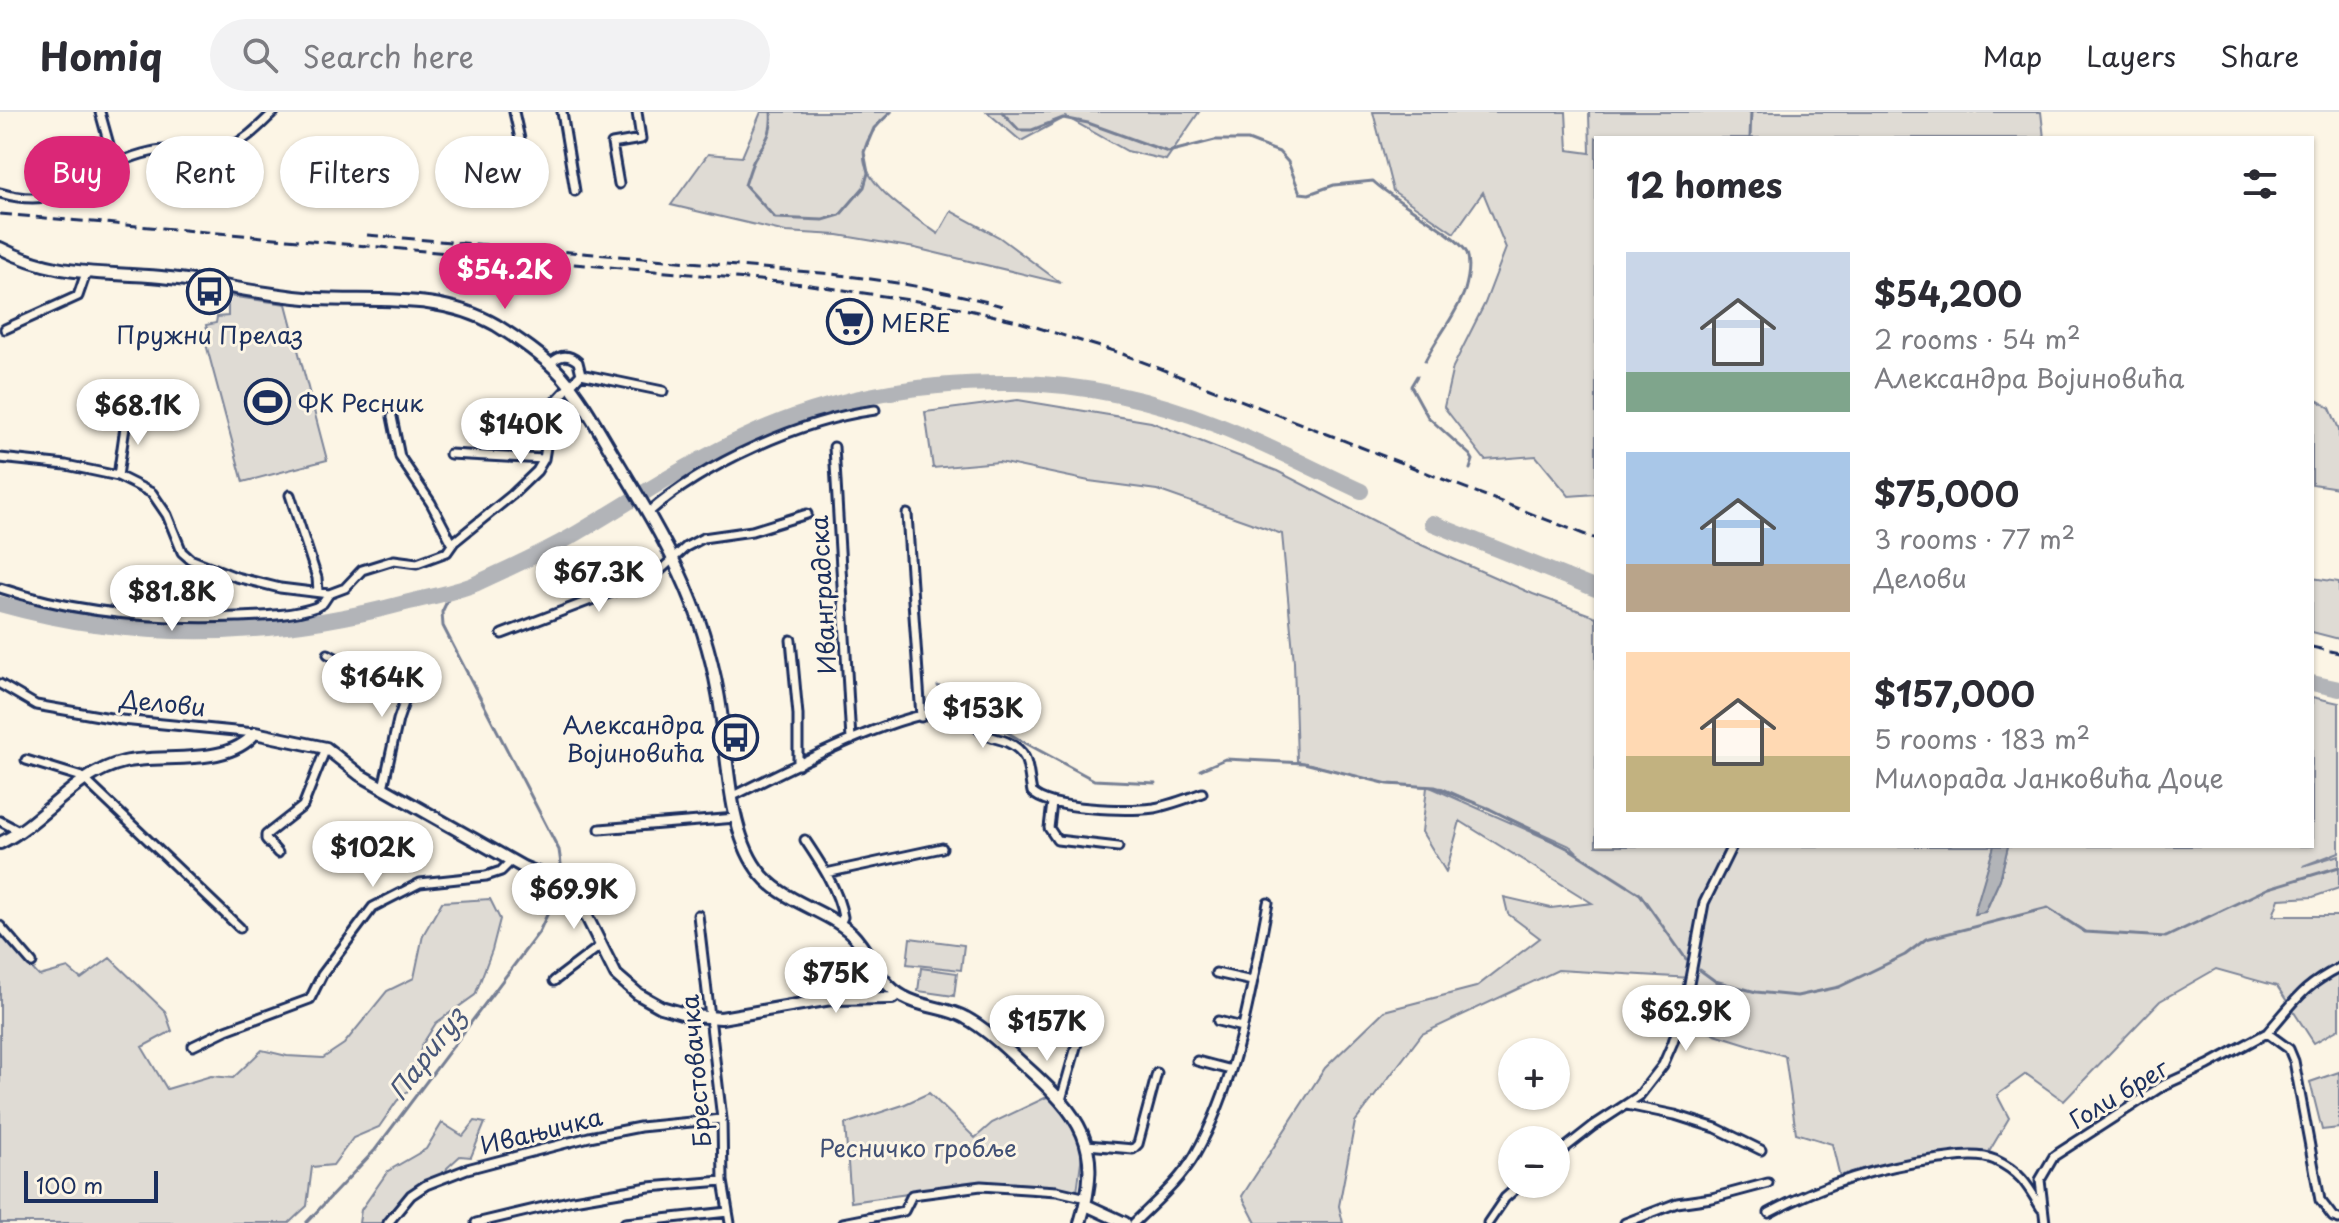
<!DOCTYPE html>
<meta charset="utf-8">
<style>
body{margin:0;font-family:"Playpen Sans",sans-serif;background:#f2f2f3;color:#2b2b33;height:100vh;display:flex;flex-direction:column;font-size:30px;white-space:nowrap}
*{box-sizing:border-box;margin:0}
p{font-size:26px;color:#7c7c81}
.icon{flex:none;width:44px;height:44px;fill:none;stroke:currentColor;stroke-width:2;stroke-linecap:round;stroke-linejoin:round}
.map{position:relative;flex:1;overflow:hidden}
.drawer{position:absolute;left:1594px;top:24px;width:720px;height:712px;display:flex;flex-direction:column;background:#fff;border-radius:0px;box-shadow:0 2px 6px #0004}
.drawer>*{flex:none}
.top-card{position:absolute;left:24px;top:24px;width:760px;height:72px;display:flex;gap:16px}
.controls{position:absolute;left:1498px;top:926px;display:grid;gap:16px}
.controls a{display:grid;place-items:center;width:72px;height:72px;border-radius:50%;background:#fff;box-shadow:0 2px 6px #0004;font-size:40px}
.scale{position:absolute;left:24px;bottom:20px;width:134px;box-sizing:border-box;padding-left:8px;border:4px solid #1b2f5e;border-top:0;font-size:22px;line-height:28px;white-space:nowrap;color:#1b2f5e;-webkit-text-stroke:6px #fcf5e5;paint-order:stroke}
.price{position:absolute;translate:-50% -68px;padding:0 18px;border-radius:28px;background:#fff;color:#222;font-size:26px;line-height:52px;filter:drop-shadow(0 2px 4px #0008)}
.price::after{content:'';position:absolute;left:50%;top:48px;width:24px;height:18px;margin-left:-12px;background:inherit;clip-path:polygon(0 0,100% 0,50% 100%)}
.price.on{background:#db2777;color:#fff}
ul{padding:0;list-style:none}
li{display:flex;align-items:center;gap:24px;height:200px;padding:0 32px}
li span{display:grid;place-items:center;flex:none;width:224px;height:160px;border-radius:0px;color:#555}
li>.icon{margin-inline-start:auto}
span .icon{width:96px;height:96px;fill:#fffc;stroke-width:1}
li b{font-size:34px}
h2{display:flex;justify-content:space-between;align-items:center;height:96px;padding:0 32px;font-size:34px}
.tag{padding:0 28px;border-radius:36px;background:#fff;box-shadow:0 2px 6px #0004;font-size:28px;line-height:72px}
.tag.on{background:#db2777;color:#fff}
header{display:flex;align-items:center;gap:48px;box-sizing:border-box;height:112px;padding:0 40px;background:#fff;border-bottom:2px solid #e1e1e2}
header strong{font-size:38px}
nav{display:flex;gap:44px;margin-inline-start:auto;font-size:28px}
.search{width:560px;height:72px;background:#f2f2f3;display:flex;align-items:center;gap:20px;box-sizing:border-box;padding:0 28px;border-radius:44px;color:#7c7c81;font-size:30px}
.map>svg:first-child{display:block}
</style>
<header>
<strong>Homiq</strong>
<div class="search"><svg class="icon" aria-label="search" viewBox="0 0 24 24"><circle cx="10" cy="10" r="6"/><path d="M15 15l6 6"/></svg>Search here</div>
<nav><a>Map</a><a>Layers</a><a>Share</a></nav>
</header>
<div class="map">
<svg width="2339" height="1111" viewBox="0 0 2339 1111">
<rect width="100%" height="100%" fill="#fcf5e5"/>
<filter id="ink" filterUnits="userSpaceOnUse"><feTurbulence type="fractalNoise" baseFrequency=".0125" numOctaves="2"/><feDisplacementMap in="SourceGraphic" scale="16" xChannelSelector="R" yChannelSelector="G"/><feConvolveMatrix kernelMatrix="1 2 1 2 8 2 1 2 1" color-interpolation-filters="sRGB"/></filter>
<g filter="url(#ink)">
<path fill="#dfdbd4" stroke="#7d8599" stroke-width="2" fill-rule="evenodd" d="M761,0h130c-10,10 -26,25 -27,41 -3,32 51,64 74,81l13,-23 48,26 62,46 -146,-35 -77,-13 -52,-3 -115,-27 37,-51 34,3z
M987,0h212l-33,48 -39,-9 -61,-34 -45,24z
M1373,0h193l2,38 22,3 -1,-41h452l3,26h-448v356l-27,2 -33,-40 -51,4 -41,-53 9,-40 32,-64 21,-55 -23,-56 -29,41 -61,-42z
M228,184l58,8 41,156 -84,22 -37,-138 4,-1 -4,-18 10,-2 1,-6 11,-1z
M2312,285l18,11 9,21v59l-27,-4z
M1018,288l133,22 126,49 140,72 116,51 63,23v229h398l-19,68 11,-3 14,-32 8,-33h304v-149l27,6v149l-36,14 36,-11v33l-26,9 -34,2 -6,17h66v113l-25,14 -37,-57 -61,-17 -56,32 -96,100 -38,-27 -29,21 12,23 -23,39 -23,-1 -122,25 -9,-37 -36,-11 -11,-77 -105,-33 11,-45 -133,-8 -136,64 -67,88 -16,84 4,17h-87l-14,-27 83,-128 59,-57 92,-24 64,-49 -32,-24 -4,-17 47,11 41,-5 -132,-82 -14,51 -24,-40 5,-45 -39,-3 -91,-23 -3,-99 -12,-128 -125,-44 -68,-9 -90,-19 -66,6 -8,-56zM1430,675l12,1 130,59 5,5z
M2312,466l27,4v57l-27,-7z
M490,787l10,20 -8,31 -17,45 -39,28 -14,22 -12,44 -13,12 -18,26 -26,11 -20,27 -21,2 -5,39 -18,17h-289v-290l39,43 29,-8 13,11 29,-21 55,53 7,20 -30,16 25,42 44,-13 22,2 29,-28 25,6 36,2 21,-14 43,-53 27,-13 9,-43 19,-33z
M910,826l54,7 -3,25 -54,-6z
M921,856l36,5 -3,23 -36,-5z
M2339,960v56l-17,2 -12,-48z
M929,981l46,45 17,-15 57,-27 11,12 23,38 -6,46 -99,-8 -127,18 -6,-78 58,-19z
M475,1009l10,2 -14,34 -11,-1 -13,12 -2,9 -34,18 -23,28h-29l2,-13 27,-39 38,-22 16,-26 21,13z"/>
<path fill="#b2b4b8" stroke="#767f94" stroke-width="2" d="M1994,734h14l-8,33 -15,33 -11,2z"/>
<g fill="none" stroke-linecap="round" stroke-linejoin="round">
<path stroke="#767f94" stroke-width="3" d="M771,0c2,24 -7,30 -17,48 -4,8 -6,17 -9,25l30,33 48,2 17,-5 24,-28 4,-14 -4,-21 10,-24 17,-16
M1002,0l17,18h13l31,-12 25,5 80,29 47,-12h33l31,12 9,10 12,31 9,1 25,-9 39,-4c19,19 85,53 94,72 4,11 1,26 -2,37 -9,26 -28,47 -40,71
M1750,26l1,-26
M1417,264l-6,10 17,31 42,38 3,5 -3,9
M452,479l-10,21 1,14 116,224 2,14 -3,13
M938,574l31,23 51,31 74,40 62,3
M1200,658l25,-11 79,4 84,21 47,3 55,22 81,41 69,44 46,65
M1700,858l15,11 41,11 41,4 42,-9 66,-32 21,-16 122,-31 37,24 81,5 103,-49 70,-21
M306,1111l69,-73 164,-218 13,-28 5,-20"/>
<path stroke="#b2b4b8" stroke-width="16" d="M1432,411l164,66
M0,492c135,38 271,35 405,-1 23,-6 49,-10 70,-19 36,-17 75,-34 109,-55 54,-32 106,-67 163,-93 83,-39 175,-54 266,-53 68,0 142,17 204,42 49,19 96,44 144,66
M2312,571l27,6"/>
<defs>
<path id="street" d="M100,0l15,54
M514,0l6,27
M562,0l13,79
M619,72l-7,-40 29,-5 -4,-27
M0,81c71,21 89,-28 150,-41 26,-6 56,3 80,-6 17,-6 31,-22 44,-34
M5,217l73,-33 8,-23
M581,262l82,17
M392,305l8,40 31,46 21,40
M834,335l17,293
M450,342l94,5
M0,346l66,7 52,11 34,17 15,22 15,37 8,7 46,18 44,11 49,6
M118,364l9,-63
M290,383l27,83 1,13
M648,401c57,-50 153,-93 227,-103
M907,402l14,203
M0,476c75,25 158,32 237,29 26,-1 54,-1 79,-10l7,-4 6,-9 16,-6 17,-18 32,-10 23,3 30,-11 7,-10 58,-47 25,-24 7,-12 9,-55 28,-30 -3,-12c-10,-9 -19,-7 -28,2
M502,522l152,-58 32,-29 17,-9 49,-7 55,-17
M791,528l7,75v50
M328,542l28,15 53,18
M0,572l36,21 86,15 133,13
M26,648l56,17 158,151
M383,676l15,-68 19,-55
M733,684c45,-22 175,-91 221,-84 14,2 23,19 35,24 6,3 12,3 18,6 24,11 20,27 25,50 16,18 97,19 122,16 16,-3 32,-9 48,-15
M1052,691l-3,25 8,12 61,7
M0,709l19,10
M600,717l136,-11
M805,728c16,24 33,49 38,77l-3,7
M278,741l-12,-14v-4l37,-29 23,-58
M826,761l116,-25
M698,803l24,204 1,62 7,42
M0,814l32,37
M1216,861l36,8
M554,869l46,-35
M1218,909l24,6
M2267,921c28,-31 33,-45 72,-65
M995,928l14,-35
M193,934l33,-16 84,-31 12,-24 51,-68 47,-24 66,-7 15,-5 10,-10
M1197,949l34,9
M1061,988l24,-85
M1627,993l48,10 41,13 45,22
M1087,1033l46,4 5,-5 19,-71
M1556,1043l37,-29 46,-30 24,-31 10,-23 13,-42 18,-97 28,-57
M1769,1101c54,-29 110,-47 171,-54 17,-2 38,-6 55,1 26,12 33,26 46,48
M388,1111l23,-28 15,-10 41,-16 122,-32 51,-10 82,-8
M476,1111l97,-23 76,-13 74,-6
M625,1111l103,-11
M843,1111l61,-12 8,-16 69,-9 76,5 30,7
M1134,1111c21,-21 46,-42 61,-68 44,-77 56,-167 73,-252
M1488,1111l17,-25 16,-14
M1625,1111l52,-20 35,-5 56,-15
M2045,1111l-5,-43 14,-24 110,-71 44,-20 59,-32 22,16 5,12 26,139 13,17 6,2"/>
<path id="secondary" d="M0,136c58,30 100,23 161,29 53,5 104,19 156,22 61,3 124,-6 179,26 22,14 48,31 66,51 21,24 37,55 54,83 48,80 85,140 102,234 10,52 8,133 39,176 24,34 66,38 95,65 20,20 25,49 52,63 19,11 43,10 62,21 22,12 40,31 58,47 57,51 80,80 56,158
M0,731c44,-21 75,-70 124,-81 38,-9 103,6 131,-29l71,15 34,27 163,92 36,15 19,17 38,76 22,19 23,13 31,9 29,2 110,-19 61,-1 6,-4
M1086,1093l39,18"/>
</defs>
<use href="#street" stroke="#1b2f5e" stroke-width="13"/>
<use href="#secondary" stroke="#1b2f5e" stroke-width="16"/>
<use href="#street" stroke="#fcf5e5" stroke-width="7"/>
<use href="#secondary" stroke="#fcf5e5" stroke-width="10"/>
<path stroke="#1b2f5e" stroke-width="3" stroke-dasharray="12 6" stroke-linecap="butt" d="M0,102l804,70 152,23 57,13 107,33 476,186
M367,123l465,39c58,7 114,16 170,32
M2312,535l27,6"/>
</g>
</g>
<defs>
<symbol id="bus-ring" viewBox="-11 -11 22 22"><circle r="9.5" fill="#fcf5e5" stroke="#1b2f5e" stroke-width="1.5"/><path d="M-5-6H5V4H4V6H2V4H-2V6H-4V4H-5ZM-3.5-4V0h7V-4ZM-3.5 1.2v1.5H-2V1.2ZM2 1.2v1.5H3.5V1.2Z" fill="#1b2f5e"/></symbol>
<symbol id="supermarket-ring" viewBox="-11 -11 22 22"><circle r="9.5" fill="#fcf5e5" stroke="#1b2f5e" stroke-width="1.5"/><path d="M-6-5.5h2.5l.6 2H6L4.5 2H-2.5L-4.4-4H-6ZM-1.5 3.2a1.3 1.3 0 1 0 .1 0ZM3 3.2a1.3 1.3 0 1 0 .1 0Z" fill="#1b2f5e"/></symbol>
<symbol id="stadium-ring" viewBox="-11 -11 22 22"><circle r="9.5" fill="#fcf5e5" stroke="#1b2f5e" stroke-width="1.5"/><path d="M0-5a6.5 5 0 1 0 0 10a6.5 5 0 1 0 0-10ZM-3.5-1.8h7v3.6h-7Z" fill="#1b2f5e"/></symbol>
</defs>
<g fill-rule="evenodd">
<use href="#bus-ring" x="184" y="154" width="51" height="51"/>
<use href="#supermarket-ring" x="824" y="184" width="51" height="51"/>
<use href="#stadium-ring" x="242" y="264" width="51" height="51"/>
<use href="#bus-ring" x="710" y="600" width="51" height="51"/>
</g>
<g text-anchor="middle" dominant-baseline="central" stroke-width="6" stroke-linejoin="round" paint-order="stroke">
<g font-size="24" fill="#1b2f5e" stroke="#fcf5e5" text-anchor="start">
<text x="881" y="210">MERE</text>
<text x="210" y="222" text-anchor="middle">Пружни Прелаз</text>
<text x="298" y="290">ФК Ресник</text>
<text x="704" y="612" text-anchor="end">Александра<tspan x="704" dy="28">Војиновића</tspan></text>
</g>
<g font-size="24" fill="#1b2f5e" stroke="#fcf5e5">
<text transform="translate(822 483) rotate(-93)">Иванградска</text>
<text transform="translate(163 590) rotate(6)">Делови</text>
<text transform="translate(695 959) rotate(-95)">Брестовачка</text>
<text transform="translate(2118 981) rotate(-31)">Голи брег</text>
<text transform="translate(541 1018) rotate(-14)">Ивањичка</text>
</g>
<g font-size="24" fill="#425176" stroke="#fcf5e5">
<text x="918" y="1035">Ресничко гробље</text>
</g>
<g font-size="26" font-style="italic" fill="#485779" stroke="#fcf5e5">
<text transform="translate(426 941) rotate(-53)">Паригуз</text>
</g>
</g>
</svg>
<div class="controls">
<a>+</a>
<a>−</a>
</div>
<div class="scale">100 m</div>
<b class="price on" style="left:505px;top:199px">$54.2K</b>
<b class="price" style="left:138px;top:335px">$68.1K</b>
<b class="price" style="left:521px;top:354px">$140K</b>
<b class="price" style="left:599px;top:502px">$67.3K</b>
<b class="price" style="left:172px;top:521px">$81.8K</b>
<b class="price" style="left:382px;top:607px">$164K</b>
<b class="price" style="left:983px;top:638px">$153K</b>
<b class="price" style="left:373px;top:777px">$102K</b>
<b class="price" style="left:574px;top:819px">$69.9K</b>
<b class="price" style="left:836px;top:903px">$75K</b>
<b class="price" style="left:1686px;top:941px">$62.9K</b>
<b class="price" style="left:1047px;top:951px">$157K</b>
<div class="top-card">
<a class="tag on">Buy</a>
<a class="tag">Rent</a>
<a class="tag">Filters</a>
<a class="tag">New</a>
</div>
<section class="drawer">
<h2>12 homes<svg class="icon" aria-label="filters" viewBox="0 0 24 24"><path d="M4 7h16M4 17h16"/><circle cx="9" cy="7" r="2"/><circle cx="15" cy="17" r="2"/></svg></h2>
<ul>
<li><span style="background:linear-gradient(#c9d6e8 75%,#7fa58c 0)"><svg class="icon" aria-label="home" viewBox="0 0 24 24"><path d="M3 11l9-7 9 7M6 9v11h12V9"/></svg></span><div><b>$54,200</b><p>2 rooms · 54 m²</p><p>Александра Војиновића</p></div></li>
<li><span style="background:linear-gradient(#a9c7e8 70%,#b9a48a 0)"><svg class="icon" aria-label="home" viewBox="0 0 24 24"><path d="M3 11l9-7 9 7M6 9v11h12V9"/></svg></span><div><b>$75,000</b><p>3 rooms · 77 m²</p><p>Делови</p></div></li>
<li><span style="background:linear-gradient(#ffd9b3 65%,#c2b280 0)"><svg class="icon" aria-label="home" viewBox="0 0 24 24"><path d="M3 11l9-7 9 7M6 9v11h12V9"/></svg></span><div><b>$157,000</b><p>5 rooms · 183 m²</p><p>Милорада Јанковића Доце</p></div></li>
</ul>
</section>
</div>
